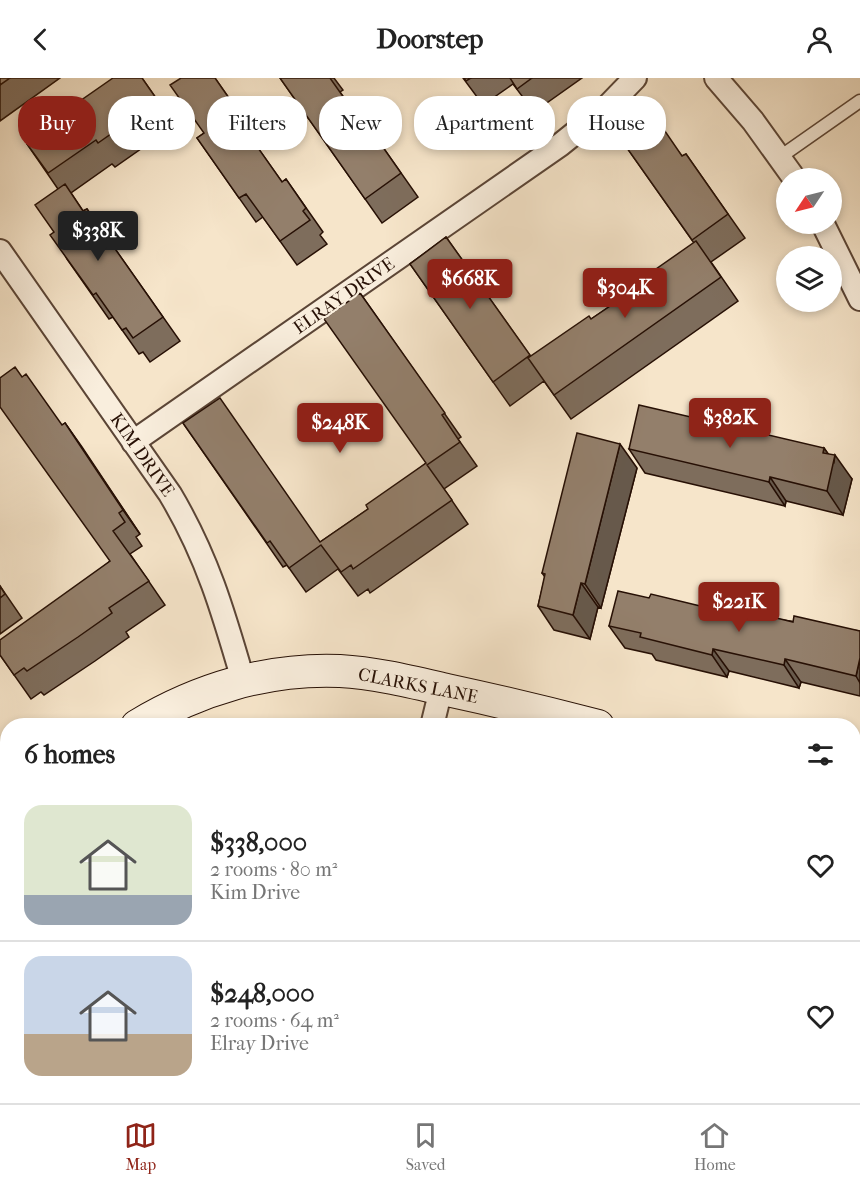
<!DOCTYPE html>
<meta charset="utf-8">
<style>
body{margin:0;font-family:"IM FELL French Canon",serif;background:#f6f6f6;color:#222;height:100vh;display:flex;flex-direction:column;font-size:22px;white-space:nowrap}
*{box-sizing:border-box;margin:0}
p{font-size:20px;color:#767676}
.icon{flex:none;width:33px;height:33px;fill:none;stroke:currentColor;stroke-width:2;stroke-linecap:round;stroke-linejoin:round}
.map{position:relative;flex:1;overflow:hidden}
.sheet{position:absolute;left:0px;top:640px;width:861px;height:386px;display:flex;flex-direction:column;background:#fff;border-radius:24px 24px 0 0;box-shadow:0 3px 9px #0003}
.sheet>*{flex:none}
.banner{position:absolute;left:18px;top:18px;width:825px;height:54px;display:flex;gap:12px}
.needle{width:39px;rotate:235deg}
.buttons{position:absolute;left:776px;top:90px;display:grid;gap:12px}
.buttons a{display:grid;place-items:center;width:66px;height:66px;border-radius:50%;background:#fff;box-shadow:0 3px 9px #0003;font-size:30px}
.price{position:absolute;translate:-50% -51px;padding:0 14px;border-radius:6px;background:#8f2418;color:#fff;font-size:20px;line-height:39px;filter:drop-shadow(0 2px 3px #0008)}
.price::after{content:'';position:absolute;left:50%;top:36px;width:18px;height:14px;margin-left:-9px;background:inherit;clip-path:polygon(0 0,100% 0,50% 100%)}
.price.on{background:#222;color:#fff}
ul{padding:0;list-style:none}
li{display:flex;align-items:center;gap:18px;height:150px;padding:0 24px}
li+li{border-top:2px solid #e0e0e0}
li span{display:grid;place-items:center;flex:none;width:168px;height:120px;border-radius:18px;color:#555}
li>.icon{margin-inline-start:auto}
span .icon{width:72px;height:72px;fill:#fffc;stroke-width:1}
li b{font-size:26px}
h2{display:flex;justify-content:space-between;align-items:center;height:72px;padding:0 24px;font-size:26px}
.pill{padding:0 21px;border-radius:24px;background:#fff;box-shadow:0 3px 9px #0003;font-size:21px;line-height:54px}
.pill.on{background:#8f2418;color:#fff}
header{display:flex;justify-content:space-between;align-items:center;height:78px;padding:0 24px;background:#fff;font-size:27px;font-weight:700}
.tab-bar{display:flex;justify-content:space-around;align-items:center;height:84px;border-top:2px solid #e0e0e0;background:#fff;font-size:16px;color:#767676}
.tab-bar a{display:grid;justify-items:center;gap:3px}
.tab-bar .on{color:#8f2418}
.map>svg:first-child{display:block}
</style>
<header><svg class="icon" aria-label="back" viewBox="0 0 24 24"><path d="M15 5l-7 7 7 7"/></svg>Doorstep<svg class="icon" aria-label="person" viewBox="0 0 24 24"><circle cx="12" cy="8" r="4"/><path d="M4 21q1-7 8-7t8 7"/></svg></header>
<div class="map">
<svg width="860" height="1025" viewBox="0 0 860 1025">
<rect width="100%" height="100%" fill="#f6e5ca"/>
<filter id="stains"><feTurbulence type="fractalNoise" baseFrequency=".00333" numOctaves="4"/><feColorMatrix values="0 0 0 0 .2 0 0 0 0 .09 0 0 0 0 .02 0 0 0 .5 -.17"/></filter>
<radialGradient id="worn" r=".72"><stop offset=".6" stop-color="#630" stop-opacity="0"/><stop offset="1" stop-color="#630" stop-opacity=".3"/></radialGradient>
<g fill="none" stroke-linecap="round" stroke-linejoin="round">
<defs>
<path id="lane" d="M780,79l80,-56"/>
<path id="street" d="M716,0l37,43 41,57
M823,146l37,75
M0,173l170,243c37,62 53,117 73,186
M133,364l427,-297 46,-37 29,-30
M432,648l9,-37
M432,1018l4,7
M778,1018l5,7"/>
<path id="secondary" d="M137,648c61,-37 131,-58 203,-55 36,2 72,11 107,19 51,11 101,23 151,36
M854,701l6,1
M0,730l6,8"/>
</defs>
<use href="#lane" stroke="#5b4536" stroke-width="15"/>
<use href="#street" stroke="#5b4536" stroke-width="26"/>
<use href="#secondary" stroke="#271005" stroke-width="34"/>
<use href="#lane" stroke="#f9eedd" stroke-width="12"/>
<use href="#street" stroke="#f9eedd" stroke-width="22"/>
<use href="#secondary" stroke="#f9eedd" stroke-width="32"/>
</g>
<path fill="#7e6d5c" stroke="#271005" stroke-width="1.5" d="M0,0h60l-60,43z
M142,0l33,47 -60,42 -3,-3 -41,29 12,18 4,-2 93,132 -30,21 -7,-10 -4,2 -26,-37 -4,2 -42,-60 -13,-27 4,-43 -31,-45z
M215,0l33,47 -4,3 38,54 4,-3 37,53 -3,3 7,9 -30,21 -34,-48 -7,5 -59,-84 7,-5z
M280,0h54l9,12 -3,2 16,23 3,-2 59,84 -36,26z
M463,0h119l-48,34 -21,-28 -30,21z
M653,42l29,36 4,-2 59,84 -34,24 27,39 -167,118 -27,-38 -34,25 -100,-142 36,-27 85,120 60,-38 47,-32 56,-44 -79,-112z
M360,215l101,144 -3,2 19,27 -33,23 24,35 -98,69 -2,-4 -10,7 -20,-27 -32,23 -19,-27 -4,2 -100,-144 137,119 48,-33 58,-46z
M65,345l75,111 -4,3 6,9 -12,8 35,51 -39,27 3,5 -34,24 -51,34 -3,-3 -10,7 -31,-44 110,-94 -48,-136z
M824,370l4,6 24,25 -9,36 -57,-14 -1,5 -140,-33 -16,-24z
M637,390l-36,140 -3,-1 -8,32 -36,-9 -16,-24 7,-29 -3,-4z
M0,508l22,32 -22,16z
M649,520l72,13 139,20v65l-59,-14 -2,6 -70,-17 -2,6 -71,-17 -4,-6 -27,-6 -16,-22z
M8,920v73l-8,6v-74z
M57,1018h128l4,7h-141z
M297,1018h61l4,7h-60z"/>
<path fill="#67594b" stroke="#271005" stroke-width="1.5" d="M65,345l17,24 58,87 -17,-24z
M620,366l17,24 -36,140 -16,-24z
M824,370l10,14 1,-7 17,24 -9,36 -16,-24 -4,-38z
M770,399l16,24 -1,5 -16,-24z
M581,505l17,24 -8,32 -17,-24z
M713,571l16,22 -2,6 -15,-22z
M860,580v25l-4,-7z
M785,581l16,23 -2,6 -15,-23z"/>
<path fill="#937f6b" stroke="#271005" stroke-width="1.5" d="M0,0h10l-10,7z
M113,0h29l16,23 -60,42 -2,-3 -48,33 -21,-29 10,-7 -3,-4z
M181,0h34l16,23 -4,3 55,78 4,-3 20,29 -3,3 7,9 -30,21 -34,-47 -7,4 -42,-60 7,-5 -34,-48z
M280,0h50l26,37 3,-2 42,60 -36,26z
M464,0h7l-5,3z
M510,0h22l-15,11z
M645,32l8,10 3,-2 26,38 4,-2 42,60 -36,26 -77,-109z
M65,106l18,27 4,-2 76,108 -30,21 -7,-10 -4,2 -26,-37 -3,2 -43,-60 4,-3 -19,-27z
M446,159l84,118 -37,27 -83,-118z
M696,163l25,36 -167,118 -26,-37 61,-42 2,3 47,-32 -2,-4z
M360,215l85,120 -3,2 18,27 -33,23 25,35 -99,69 -2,-4 -10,7 -20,-27 -32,23 -19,-27 -3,2 -84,-120 37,-25 100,144 48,-33 -2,-4 60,-42 -102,-144z
M15,289l7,10 4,-3 36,51 3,-2 58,87 -4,3 6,9 -12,9 36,50 -40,27 3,5 -34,24 -51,34 -3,-3 -10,7 -14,-20v-15l110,-79 -110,-154v-29z
M639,327l185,43 -1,5 12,2 -8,36 -57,-14 -1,5 -140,-33z
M577,355l43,11 -35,140 -4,-1 -8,32 -35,-9 7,-32 -3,-1z
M0,508l5,8 -5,4z
M618,513l31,7 2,-4 70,17 1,-6 71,17 1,-6 66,15v27l-4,18 -71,-17 -1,6 -71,-16 -1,6 -72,-18 1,-4 -32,-7z
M311,643l1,5h-17z
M8,790v57l-8,-11v-41z
M8,920v49l-8,6v-50z
M854,930l5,8h1v84l-6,-10z
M57,1018h71l-10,7h-70z
M128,1018h57l4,7h-56z
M300,1018h56l4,7h-56z
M701,1018h2l5,7h-17z"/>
<g text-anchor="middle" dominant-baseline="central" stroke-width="4.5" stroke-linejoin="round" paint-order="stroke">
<g font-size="18" fill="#271005" stroke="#f9eedd">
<text transform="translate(344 218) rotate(-35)">ELRAY DRIVE</text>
<text transform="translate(142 377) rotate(55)">KIM DRIVE</text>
<text transform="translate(418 608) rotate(11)">CLARKS LANE</text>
</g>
</g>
<rect width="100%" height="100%" filter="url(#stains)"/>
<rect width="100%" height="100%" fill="url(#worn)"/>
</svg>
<div class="buttons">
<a><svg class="needle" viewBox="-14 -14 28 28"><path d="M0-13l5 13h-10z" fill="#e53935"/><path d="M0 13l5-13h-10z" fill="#767676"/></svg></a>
<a><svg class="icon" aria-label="layers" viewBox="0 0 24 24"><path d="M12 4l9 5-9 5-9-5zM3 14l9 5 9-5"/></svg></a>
</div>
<b class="price on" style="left:98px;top:184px">$338K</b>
<b class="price" style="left:470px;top:232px">$668K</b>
<b class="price" style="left:625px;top:241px">$304K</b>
<b class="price" style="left:730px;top:371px">$382K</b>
<b class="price" style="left:340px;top:376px">$248K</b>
<b class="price" style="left:739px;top:555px">$221K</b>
<div class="banner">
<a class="pill on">Buy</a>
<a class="pill">Rent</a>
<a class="pill">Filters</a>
<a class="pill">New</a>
<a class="pill">Apartment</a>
<a class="pill">House</a>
</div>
<section class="sheet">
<h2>6 homes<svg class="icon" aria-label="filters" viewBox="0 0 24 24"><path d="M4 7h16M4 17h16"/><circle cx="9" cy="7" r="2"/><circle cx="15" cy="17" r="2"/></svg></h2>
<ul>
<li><span style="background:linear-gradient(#dfe7d0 75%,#9aa5b1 0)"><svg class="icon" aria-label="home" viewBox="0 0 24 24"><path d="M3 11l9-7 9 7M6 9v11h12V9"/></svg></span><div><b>$338,000</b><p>2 rooms · 80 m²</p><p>Kim Drive</p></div><svg class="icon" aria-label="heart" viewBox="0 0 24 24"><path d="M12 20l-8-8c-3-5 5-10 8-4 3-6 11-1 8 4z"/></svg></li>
<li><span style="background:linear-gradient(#c9d6e8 65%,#b9a48a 0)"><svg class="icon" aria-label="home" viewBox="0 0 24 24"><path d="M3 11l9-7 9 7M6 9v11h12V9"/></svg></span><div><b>$248,000</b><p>2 rooms · 64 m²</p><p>Elray Drive</p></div><svg class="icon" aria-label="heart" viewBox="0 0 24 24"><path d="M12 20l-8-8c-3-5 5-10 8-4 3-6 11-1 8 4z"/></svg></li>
</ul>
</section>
</div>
<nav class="tab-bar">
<a class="on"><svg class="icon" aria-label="map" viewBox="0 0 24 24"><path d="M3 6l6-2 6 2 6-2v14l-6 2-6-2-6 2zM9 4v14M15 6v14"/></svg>Map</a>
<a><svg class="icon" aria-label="saved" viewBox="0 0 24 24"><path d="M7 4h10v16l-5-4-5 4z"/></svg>Saved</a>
<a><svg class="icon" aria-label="home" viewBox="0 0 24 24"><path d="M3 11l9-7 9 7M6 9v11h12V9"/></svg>Home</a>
</nav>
